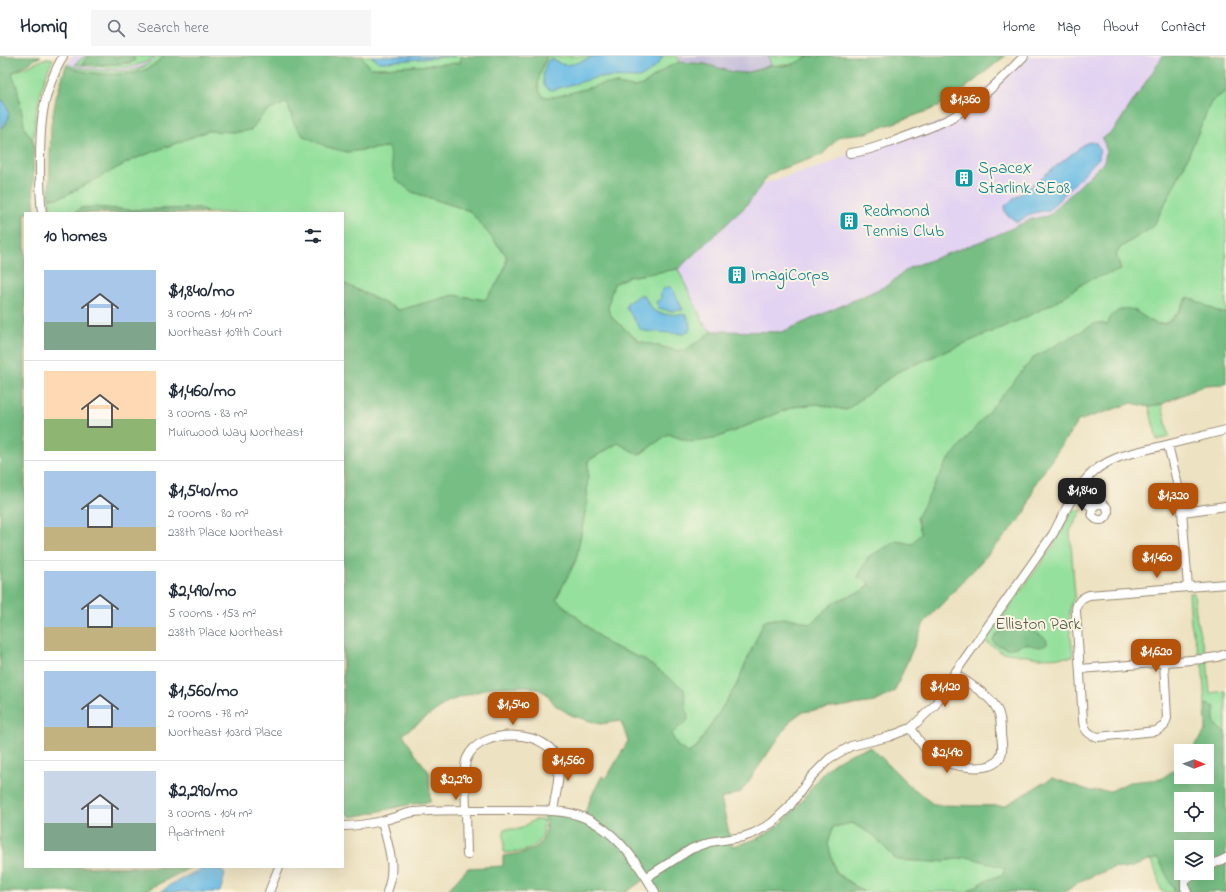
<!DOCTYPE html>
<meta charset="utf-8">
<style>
body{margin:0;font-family:"Indie Flower",sans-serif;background:#f6f6f7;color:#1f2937;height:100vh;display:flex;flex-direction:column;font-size:15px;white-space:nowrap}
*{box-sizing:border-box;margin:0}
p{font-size:13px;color:#747a83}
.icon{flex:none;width:22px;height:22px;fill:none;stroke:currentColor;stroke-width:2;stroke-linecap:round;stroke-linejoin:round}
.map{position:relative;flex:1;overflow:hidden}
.side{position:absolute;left:24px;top:156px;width:320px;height:656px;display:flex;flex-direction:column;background:#fff;border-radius:0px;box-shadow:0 4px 16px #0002}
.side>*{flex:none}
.needle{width:26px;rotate:91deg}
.fabs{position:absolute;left:1174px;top:688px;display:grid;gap:8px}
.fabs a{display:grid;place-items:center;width:40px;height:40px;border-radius:0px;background:#fff;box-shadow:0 4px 16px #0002;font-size:20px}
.price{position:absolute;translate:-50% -34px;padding:0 9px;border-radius:8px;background:#b45309;color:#fff;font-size:13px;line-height:26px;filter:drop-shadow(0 1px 2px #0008)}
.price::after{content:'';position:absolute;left:50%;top:24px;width:12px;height:9px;margin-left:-6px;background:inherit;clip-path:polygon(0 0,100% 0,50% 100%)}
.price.on{background:#222;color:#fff}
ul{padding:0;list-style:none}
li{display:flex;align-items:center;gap:12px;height:100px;padding:0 20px}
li+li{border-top:1px solid #e0e1e3}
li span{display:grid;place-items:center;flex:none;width:112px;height:80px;border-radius:0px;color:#555}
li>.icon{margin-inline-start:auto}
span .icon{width:48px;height:48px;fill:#fffc;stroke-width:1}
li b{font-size:17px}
h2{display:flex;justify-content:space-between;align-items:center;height:48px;padding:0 20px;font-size:17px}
header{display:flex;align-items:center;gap:24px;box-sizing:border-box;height:56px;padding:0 20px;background:#fff;border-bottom:1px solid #e0e1e3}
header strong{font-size:19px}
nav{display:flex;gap:22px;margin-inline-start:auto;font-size:14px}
.search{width:280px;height:36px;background:#f6f6f7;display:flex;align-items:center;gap:10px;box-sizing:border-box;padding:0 14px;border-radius:0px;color:#747a83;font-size:15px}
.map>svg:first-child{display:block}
</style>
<header>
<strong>Homiq</strong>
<div class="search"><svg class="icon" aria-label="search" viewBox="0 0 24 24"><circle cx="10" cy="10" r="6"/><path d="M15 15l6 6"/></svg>Search here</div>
<nav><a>Home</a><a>Map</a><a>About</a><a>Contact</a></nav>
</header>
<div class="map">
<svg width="1226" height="836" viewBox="0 0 1226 836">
<rect width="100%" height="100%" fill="#fcf5e5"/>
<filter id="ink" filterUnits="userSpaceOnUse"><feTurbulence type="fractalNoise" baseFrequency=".025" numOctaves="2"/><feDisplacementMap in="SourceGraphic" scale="8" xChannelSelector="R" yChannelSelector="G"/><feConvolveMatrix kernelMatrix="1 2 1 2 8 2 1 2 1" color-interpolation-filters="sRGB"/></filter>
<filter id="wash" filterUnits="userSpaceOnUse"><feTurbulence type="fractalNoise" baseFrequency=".012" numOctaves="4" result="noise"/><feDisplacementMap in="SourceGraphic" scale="16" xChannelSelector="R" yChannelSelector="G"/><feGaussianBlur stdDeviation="0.9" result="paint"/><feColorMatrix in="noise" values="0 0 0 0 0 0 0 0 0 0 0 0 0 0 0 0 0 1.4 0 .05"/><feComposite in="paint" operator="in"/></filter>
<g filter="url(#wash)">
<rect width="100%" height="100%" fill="#ede2c1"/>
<path fill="#e3d3f2" d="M72,0h92l-22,15 -68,-1 -8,-4z
M1024,0h139l-49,74 -12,9 3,5 1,7 -1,7 -2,5 -52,50 -4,3 -15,3 -37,17 -86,32 -21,17 -106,47 -69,-1 -5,-2 -3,-3 -27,-57 68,-63 17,-22 66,-20 21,-11 101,-35z"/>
<path fill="#c6c0da" d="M677,0h91l3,9 -18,6 -10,2 -10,-1 -28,-8 -25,-2z"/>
<path fill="#94e09c" stroke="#68855d" d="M85,0h3l-5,7 18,2 30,-2 3,-6 -1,-1h22c-4,3 -9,7 -14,8 -17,7 -48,4 -66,0z
M159,0h6c-7,5 -15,13 -23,15 -21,6 -57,4 -76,-5l1,-2c16,7 60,10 76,3 5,-3 11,-8 16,-11z
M361,0h10l3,3 87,-3 -1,7 -77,5h-12z
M547,0l15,1 4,-1h111l3,6 -12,5 -25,18 -10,2 -16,-3h-14l-48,13h-11c-13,-11 -2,-28 3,-41z
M768,0h41c-12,9 -24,10 -38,9z
M47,2l6,1c-13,27 -18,53 -20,83l-8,-13 -13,-56z
M1226,35v222l-7,-1 -31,-15c-8,11 -19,34 -35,25 -7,-3 -13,-8 -19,-12l-27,15 -6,-2 -189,222 -50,46 -26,10 -26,23c-18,-7 -27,-7 -46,-3l-28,65 -40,62 -8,5 -10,-6 -7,-13 -26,-74 -37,-16 -52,-45 20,-39 11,-58 1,-41 30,-18 21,12 29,-21 23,8 23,-3 79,-32 24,-3 29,6 51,-38 127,-54 32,-16 32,-22 32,-10 -4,-16 5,-7 32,-20 31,-61 27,-64z
M287,46l7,22 53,28 41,-5 24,45 58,19 36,44c3,14 -13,34 -21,45l-31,-5 -55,15 -56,-27v-70h-136l-8,-5 -68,2 -38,-3 -12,1 -7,5h-23l-2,-15h9l8,-3 68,-36 74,-28 29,1 14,-2 13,-17z
M678,213l27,57 3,3 5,2 -26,18 -9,2 -39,-10 -26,-22 -5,-9 2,-13 4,-13 14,-7z
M1162,348l7,33 -12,3 -8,-33z
M1077,453l5,1 -12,21 5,65c-10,15 -3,42 -2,61l-33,1 -39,-6 -16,-11 69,-96 18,-33z
M1189,537h5l3,29 9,36 1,1 3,34 16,-2v41c-12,-3 -14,-14 -11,-25l-10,-3 -3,-45h-2l-9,-35z
M534,764h9c0,5 1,12 -1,16 -8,16 -22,16 -38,17v-24h16z
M852,767l21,12 24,25 39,2 32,-5 37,10 -2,7 -18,7 -18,11h-103l-28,-19 -8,-29 5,-17z
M1159,802l16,34h-13l-10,-32z"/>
<path fill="#77be84" stroke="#597451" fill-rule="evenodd" d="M0,0h41l-29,17 5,14 8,42 9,13 -1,48 2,23h-10v654h166l-48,25h-143v-764l6,-3 -3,-25h-3z
M88,0h45l2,5c-17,4 -35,4 -53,3z
M165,0h196l10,12h12l77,-5 1,-7h86c-5,13 -15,30 -3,41h11l48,-13h14l16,3 10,-2 25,-18 12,-5 25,2 28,8 10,1 10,-2 18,-6 12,1 11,-2 15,-8h196l-53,43 -22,11 -64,23 -20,2 -7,2 -17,18 -44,15 -10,6 -22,30 -68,63 -50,8 -14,7 -4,13 -2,13 5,9 26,22 39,10 9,-2 26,-18 69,1 106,-47 21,-17 86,-32 37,-17 15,-3 4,-3 52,-50c4,-8 4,-16 -1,-24l12,-9 49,-74h63v35l-15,11 -27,64 -31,61 -32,20 -5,7 5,16 -33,10 -32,22 -32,16 -127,54 -51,38 -29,-6 -24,3 -79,32 -23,3 -23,-8 -29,21 -21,-12 -30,18 -1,41 -11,58 -20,39 52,45 37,16 39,29 4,31 -17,14 7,13 10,6 8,-5 40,-62 28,-65c19,-4 28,-4 46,3l26,-23 26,-10 9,-7 -13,-7 10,-20 29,-16 15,3 9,-11 -4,-15 29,-55 88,-106 62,-34 11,2c3,-7 4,-10 11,-14 18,-10 28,15 45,13 12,-2 19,-18 25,-27l31,15 7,1v71l-21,1 -43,19 -13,3 -17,-4 -54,18 -43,63 -9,27 -8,11 -94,101 -30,69 -19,10 -73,10 -11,8 -50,72 -20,7 11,47c35,-7 53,-22 74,-51 6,-8 12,-17 19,-24 13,-13 28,-19 46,-24l36,36 27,22 70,1 48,-28 39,13h20l18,-9 32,-3 20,-14v12h26v-26h-15l4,-8 10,-13 -1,-26 10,3c-3,10 -1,22 11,25v160h-51l-17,-34 -32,11 -11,-2 -35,14 -15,11h-98l18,-11 18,-7 2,-6 -37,-11 -32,5 -39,-2 -24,-25 -21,-12 -19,4 -5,17 8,29 28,19h-209l-8,-15 -20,15h-181l22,-24 35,-2v-10c15,-2 35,-3 41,-20 3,-6 1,-18 0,-25l39,6 10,-24 9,-17 4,3 22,-38 -7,-20 -21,3 -29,-9 -16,-10 -8,-11 -7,-4 -12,-4 -36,1 -43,14 -46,33 12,20 14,18 1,30c-27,2 -53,11 -79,15l-8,-6v-528l56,27 55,-15 31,5c8,-11 24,-30 21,-45l-36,-44 -58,-19 -17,-13 -7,-32 -41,5 -20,-5 -25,-12 -8,-11 -7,-22 -23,11 -13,17 -14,2 -29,-1 -74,28 -68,36 -8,3h-9l2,-73 5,-27 10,-32c19,9 55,11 76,5 8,-2 16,-10 23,-15zM1181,743h26v26h-26zM1181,791h26v26h-26z
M93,151l38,3 68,-2 8,5h-133l7,-5z
M1014,568c12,1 21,8 31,14l2,3v3c-8,6 -13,1 -21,0 -6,0 -8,3 -13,4 -6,2 -13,-2 -18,-4l-2,-4c5,-8 12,-14 21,-16z"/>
<path fill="#69bbe5" stroke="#527282" d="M371,0h83l-68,6h-7z
M595,0h68c-4,9 -15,18 -24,22l-40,-1 -47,13c-13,-1 -9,-22 -4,-30l5,-1c13,12 27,2 42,-3z
M0,44h3c7,11 9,21 -3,28z
M1091,86l5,1c4,5 4,9 3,15l-50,52 -16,3 -16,9 -11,-8 -2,-6 2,-3 80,-62z
M667,231h3l4,4 9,19 -13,1 -11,-3 -3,-6 5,-3c-1,-7 0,-9 6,-12z
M640,239h4c3,4 4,10 8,14 8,8 23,4 34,6 3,4 5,12 3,16l-5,3 -40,-3 -3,-1 -15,-23 1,-4z
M205,811h13l7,7 -5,18h-59l9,-7z"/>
</g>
<g filter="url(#ink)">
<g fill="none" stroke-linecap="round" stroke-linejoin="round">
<defs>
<path id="street" d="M850,97c16,-1 29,-7 44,-12 19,-7 39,-14 57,-23 28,-16 51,-39 73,-62
M42,157c-2,-16 -2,-33 -2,-49 0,-43 2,-70 23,-108
M1168,389l13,53 7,89
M1075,439l18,13
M1092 456a8 8 0 1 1 16 0a8 8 0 1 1-16 0Z
M1183,456l43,-6
M1164,607l3,55 -3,8 -8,5 -58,6c-9,-2 -14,-7 -15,-16l-7,-110c0,-9 5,-13 13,-16l137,-11
M1080,613l123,-10 14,-2 9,-3
M911,672c7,11 14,23 25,30 14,8 53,16 63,1 5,-7 3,-16 2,-24 0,-10 0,-21 -6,-29 -6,-11 -30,-25 -40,-32
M382,765c6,25 15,45 5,71
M343,770c13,0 26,-2 39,-5 11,-3 21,-7 32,-9 29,-3 59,-2 88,-2 20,0 41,-1 61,2 43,5 72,45 92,80
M467,799l-2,-84c0,-5 0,-9 2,-13 13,-31 83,-30 91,4 3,14 -3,35 -5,49
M1207,811l19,-9
M647,821l44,-28 19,-7 33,-5 11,-4 18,-10 17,-16 22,-30 19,-19 21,-12 37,-9 23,-9 24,-23 12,-21 106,-150c10,-19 20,-41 35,-57 20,-22 51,-25 78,-32 20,-5 40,-10 60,-15
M269,836l10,-25
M1187,836l-2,-4v-8l11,-7"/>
</defs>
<use href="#street" stroke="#948670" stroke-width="10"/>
<use href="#street" stroke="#fff" stroke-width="8"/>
</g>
</g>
<defs>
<symbol id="building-square" viewBox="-11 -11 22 22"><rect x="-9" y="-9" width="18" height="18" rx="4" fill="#0f9aa8" stroke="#fcf5e5"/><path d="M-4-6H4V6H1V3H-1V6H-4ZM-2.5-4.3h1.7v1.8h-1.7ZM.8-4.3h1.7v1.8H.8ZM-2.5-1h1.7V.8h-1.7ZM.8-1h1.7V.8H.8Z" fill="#fff"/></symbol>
</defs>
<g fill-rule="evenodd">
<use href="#building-square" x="953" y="111" width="22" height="22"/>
<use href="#building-square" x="838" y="154" width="22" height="22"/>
<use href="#building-square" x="726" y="208" width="22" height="22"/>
</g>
<g text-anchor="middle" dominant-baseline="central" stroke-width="4" stroke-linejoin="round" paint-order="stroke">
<g font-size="17" fill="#0d838f" stroke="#fcf5e5" text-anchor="start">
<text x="978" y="112">SpaceX<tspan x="978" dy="20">Starlink SE08</tspan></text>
<text x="863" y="155">Redmond<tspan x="863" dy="20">Tennis Club</tspan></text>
<text x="751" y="219">ImagiCorps</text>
</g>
<g font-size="17" fill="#51583e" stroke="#fcf5e5">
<text x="1038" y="568">Elliston Park</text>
</g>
</g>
</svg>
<div class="fabs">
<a><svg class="needle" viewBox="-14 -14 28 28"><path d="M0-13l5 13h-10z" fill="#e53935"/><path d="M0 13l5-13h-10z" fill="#747a83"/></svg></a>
<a><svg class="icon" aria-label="locate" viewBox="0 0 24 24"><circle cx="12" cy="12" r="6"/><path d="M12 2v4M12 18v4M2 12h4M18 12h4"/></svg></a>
<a><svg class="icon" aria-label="layers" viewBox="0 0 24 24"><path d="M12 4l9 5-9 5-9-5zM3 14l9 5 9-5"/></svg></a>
</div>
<b class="price" style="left:965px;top:65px">$1,360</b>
<b class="price on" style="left:1082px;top:456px">$1,840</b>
<b class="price" style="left:1173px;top:461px">$1,320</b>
<b class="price" style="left:1157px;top:523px">$1,460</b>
<b class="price" style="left:1156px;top:617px">$1,620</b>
<b class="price" style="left:945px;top:652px">$1,120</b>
<b class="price" style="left:513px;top:670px">$1,540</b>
<b class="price" style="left:947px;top:718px">$2,490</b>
<b class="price" style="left:568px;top:726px">$1,560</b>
<b class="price" style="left:456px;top:745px">$2,290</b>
<section class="side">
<h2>10 homes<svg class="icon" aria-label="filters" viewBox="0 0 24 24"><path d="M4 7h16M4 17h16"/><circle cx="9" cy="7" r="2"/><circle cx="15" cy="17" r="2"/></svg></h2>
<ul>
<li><span style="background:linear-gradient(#a9c7e8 65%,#7fa58c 0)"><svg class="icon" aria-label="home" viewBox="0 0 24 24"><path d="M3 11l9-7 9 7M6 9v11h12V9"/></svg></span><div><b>$1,840/mo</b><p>3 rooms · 104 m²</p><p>Northeast 109th Court</p></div></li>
<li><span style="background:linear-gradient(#ffd9b3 60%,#8fb573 0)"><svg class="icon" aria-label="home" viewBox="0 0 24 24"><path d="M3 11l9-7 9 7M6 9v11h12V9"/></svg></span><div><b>$1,460/mo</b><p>3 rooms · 83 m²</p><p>Muirwood Way Northeast</p></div></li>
<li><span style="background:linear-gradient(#a9c7e8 70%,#c2b280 0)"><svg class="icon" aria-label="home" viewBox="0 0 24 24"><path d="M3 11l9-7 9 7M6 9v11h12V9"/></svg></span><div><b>$1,540/mo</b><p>2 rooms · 80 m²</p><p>238th Place Northeast</p></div></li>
<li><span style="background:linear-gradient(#a9c7e8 70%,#c2b280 0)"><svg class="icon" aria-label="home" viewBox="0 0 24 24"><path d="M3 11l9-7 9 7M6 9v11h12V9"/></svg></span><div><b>$2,490/mo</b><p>5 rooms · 153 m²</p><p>238th Place Northeast</p></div></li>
<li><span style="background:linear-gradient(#a9c7e8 70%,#c2b280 0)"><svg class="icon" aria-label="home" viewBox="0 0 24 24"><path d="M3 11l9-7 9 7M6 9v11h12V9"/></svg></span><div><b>$1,560/mo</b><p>2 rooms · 78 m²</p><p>Northeast 103rd Place</p></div></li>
<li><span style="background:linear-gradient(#c9d6e8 65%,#7fa58c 0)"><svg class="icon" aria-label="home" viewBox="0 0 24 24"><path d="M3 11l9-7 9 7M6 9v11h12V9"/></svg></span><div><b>$2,290/mo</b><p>3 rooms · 104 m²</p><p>Apartment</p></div></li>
</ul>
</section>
</div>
